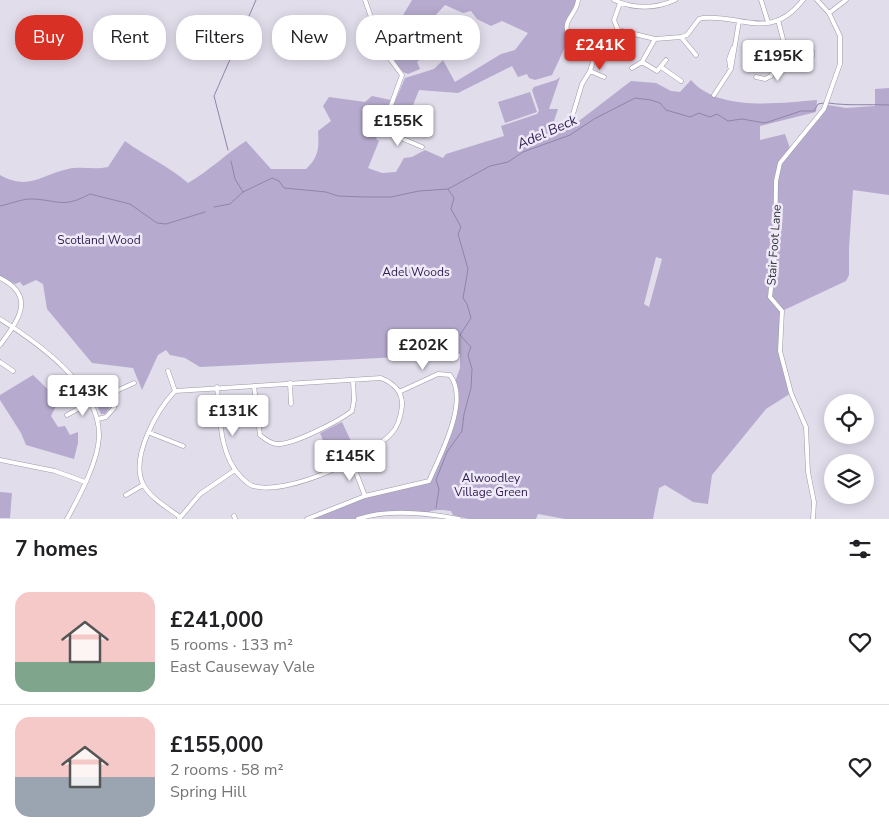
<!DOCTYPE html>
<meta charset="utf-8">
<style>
body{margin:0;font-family:"Nunito Sans",sans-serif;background:#f2f2f2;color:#202124;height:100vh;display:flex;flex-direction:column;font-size:19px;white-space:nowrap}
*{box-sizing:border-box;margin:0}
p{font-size:16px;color:#757577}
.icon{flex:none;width:28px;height:28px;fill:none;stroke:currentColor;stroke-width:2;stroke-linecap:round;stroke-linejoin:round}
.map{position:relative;height:519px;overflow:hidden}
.panel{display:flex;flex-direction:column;background:#fff;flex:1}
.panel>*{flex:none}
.hud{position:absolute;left:15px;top:15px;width:500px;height:45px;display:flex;gap:10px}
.fabs{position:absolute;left:824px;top:394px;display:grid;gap:10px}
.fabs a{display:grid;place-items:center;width:50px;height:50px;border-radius:50%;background:#fff;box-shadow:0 2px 12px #0003;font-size:25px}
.price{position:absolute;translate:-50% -42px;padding:0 11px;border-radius:5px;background:#fff;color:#222;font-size:16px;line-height:32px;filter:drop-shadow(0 1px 2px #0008)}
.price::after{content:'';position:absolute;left:50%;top:30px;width:15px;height:11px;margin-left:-8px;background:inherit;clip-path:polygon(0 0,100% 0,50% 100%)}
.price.current{background:#d93025;color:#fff}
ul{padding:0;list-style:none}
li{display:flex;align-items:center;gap:15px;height:125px;padding:0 15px}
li+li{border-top:1px solid #e0e0e0}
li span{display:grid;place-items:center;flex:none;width:140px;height:100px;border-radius:15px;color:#555}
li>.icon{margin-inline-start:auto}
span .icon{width:60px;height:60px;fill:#fffc;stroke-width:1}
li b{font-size:21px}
h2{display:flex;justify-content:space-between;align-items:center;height:60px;padding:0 15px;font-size:21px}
.pill{padding:0 18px;border-radius:20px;background:#fff;box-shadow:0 2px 12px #0003;font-size:18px;line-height:45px}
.pill.current{background:#d93025;color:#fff}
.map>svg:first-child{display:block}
</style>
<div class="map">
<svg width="889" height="519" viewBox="0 0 889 519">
<rect width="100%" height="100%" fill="#e1ddeb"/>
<path fill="#b6abce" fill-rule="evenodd" d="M412,0h165l-12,25 3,16 -16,34 -17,5 -6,-2 -2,-4 -9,3 -6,-11 -54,27 -39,-3 -11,28 2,8 -24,-4 19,-44 29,-9 9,-9 12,22 46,-28 14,-4 13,-17 -26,-12 -11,5 -14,-7 -6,-8 -8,2 -18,-8 -12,13 -4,15 8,10 -1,4 -19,15 3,7 -12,5 -5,-2 -18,-22 12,-6 7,-20 -2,-7z
M560,77l-11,32h9l-6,18 7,3 16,-6 56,-43 25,2 15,8 9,1 11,-12c27,32 88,23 126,20l-1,12 -56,14v14l25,-6 6,17 29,-33 8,-13 18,3 29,-2v-17l14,-1v107l-36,-5 -4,58v27l-3,6 -64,30 -2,40 11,42 -25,16 -54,66 -4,29 -15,-2 -28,-17 -6,3 -6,31h-88l-27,-5 -2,5h-68l-15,-4 -2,-4c-9,-1 -19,-3 -26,4l-34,-1 -33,5h-51l58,-23 64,-15 23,-54 4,-21 -1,-24 5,-14v-14l-260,13 -15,-9 -15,-3 -4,-5 -8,5 -16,35 -9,-22 -41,-5 -45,-54 -4,-25 -7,-4 -13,6 -3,-4 -5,2 -15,-8v-101c29,16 40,0 68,-6 13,-3 27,1 40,-2l17,-26c20,15 44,25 63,42 21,-12 38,-29 58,-42l25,28h35c13,-12 13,-21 12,-38l13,-10 -8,-15 6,-9 36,5 7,-6 19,4 -15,39 3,2 -11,27 14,5 14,-1 8,-14 8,-1 13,-7 18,8 3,-4 58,-18 -3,-10 36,-12 2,-3 -7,-21 2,-3 22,-7zM656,257l6,2 -13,48 -5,-3z
M530,92l7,20 -32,11 -7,-21z
M33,375l26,25 -8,16 7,11 7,-1 5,9 8,-3v11l-4,16 -48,-14 -5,-12 -21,-33v-5z
M92,385h9l11,8 1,10 -8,11h-4l-12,-25z
M342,422l15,32 -15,8 -9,-17 -7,3 -6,-15z
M0,492l12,1 -2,25h-10z"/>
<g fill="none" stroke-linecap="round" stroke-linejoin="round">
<path stroke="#9084aa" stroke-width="1" d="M828,103c21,3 40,1 61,2
M228,150l-14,-54 42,-96
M231,161l4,18 8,13
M0,206c10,-2 24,-8 34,-7 27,2 29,9 56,-5l40,10 27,19 9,1 39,-12
M214,207l16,-3 13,-12 29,-14 7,3 5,7 42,4 12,4 27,1h26l28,-6 29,-2 42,-23 18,-4 15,-10 47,-17 24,-16 41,-21 16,2 9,3 6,7 24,7 9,-4 11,4 7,-3 11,7 14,-2 23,4 36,-12h13l4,-7 6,-1
M436,508l3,-19 -3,-9 11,-28 15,-21 2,-17 7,-26 1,-19 -4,-14 3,-8 -11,-12 11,-17 -4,-14 -4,-6 5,-29 -10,-35 3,-7 -10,-18 3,-11 -6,-9"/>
<defs>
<path id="minor" d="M365,0l17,48 20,27 -20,55 40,17
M614,0c20,9 41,9 61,0
M761,0l7,22
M620,3l-6,17 4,10 37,9 26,-2 6,-2 12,-16 4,-1c39,-4 67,24 100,-18
M829,13l17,-13
M778,20l5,19 -2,14 7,3 14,-1
M681,37l15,18
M379,39l15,-6 1,-8
M655,39l-13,23 15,9 9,-11
M571,48l2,-5c-16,-24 3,-24 5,-43
M801.5 54a5.5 5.5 0 1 1 11 0a5.5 5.5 0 1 1-11 0Z
M661,67l20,14
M730,67l-1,-8 4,-11
M632,68l10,-6
M590,71l14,6
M756,77l9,2 6,-3 10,-23
M714,95l17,-26 8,-48
M573,114l9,-30 8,-13 6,-19 5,-5 14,-4 7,-11
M0,278c37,18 18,43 0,67
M0,319c38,24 101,68 99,118 -1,25 -20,60 -32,82
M0,362l13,9
M168,371l7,20
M290,383l1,21
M254,386l6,49c5,4 11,9 17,9 16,1 62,-23 75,-33l2,-11 -1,-19
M82,388l8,-4 12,-1 12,9v16l-8,9 -8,2
M114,392l20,-9
M67,415l24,-13
M150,433l33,13
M0,460l55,11 30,11
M352,462l13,34
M126,495l17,-10
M234,516l1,3
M180,517c-12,-9 -30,-19 -37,-33 -13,-27 14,-74 32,-93l206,-13c12,5 22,13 21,28 -1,9 -4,21 -11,28 -23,24 -104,62 -138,52 -4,-1 -9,-6 -12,-9 -22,-22 -21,-61 -24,-90
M179,519l21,-25 35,-24
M307,519l58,-23 64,-15c11,-26 41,-80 21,-106l-12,-1 -39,18
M358,519c31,-11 70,-6 101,0
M813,519l1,-17 -6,-30 -2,-45 -15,-34 -11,-42 2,-40 -12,-14 5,-43 1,-73 4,-18 44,-54 16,-45v-28l-11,-23 -12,-13"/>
</defs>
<use href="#minor" stroke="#9c98a5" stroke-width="5"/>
<use href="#minor" stroke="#fff" stroke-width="4"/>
</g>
<g text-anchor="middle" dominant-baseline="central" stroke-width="5" stroke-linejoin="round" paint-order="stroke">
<g font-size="12" fill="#311d4f" stroke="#eeeaf8">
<text x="99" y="240">Scotland Wood</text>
<text x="416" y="272">Adel Woods</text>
<text x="491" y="478">Alwoodley<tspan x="491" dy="14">Village Green</tspan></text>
</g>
<g font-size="12" fill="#2c2a2f" stroke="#eeeaf8">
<text transform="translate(774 245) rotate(-86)">Stair Foot Lane</text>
</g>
<g font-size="14" font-style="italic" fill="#331f51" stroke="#eeeaf8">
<text transform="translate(547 132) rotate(-24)">Adel Beck</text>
</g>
</g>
</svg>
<div class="fabs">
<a><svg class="icon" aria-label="locate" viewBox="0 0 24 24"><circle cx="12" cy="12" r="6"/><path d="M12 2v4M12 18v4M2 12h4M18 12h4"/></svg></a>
<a><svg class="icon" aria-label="layers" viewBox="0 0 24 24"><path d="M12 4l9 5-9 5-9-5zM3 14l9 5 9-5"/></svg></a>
</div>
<b class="price current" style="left:600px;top:71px">£241K</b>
<b class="price" style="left:778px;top:82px">£195K</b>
<b class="price" style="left:398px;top:147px">£155K</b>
<b class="price" style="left:423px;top:371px">£202K</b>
<b class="price" style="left:83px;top:417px">£143K</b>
<b class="price" style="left:233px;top:437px">£131K</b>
<b class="price" style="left:350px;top:482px">£145K</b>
<div class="hud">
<a class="pill current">Buy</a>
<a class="pill">Rent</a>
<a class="pill">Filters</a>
<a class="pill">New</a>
<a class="pill">Apartment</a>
</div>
</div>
<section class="panel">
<h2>7 homes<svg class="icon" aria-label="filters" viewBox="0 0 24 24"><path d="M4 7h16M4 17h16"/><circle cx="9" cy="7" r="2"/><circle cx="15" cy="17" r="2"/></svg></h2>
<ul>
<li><span style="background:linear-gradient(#f6c9c9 70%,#7fa58c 0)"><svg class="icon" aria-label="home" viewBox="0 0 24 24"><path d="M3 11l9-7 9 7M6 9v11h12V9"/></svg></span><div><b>£241,000</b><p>5 rooms · 133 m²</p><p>East Causeway Vale</p></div><svg class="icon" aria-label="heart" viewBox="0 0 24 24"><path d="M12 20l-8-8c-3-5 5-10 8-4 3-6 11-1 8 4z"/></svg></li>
<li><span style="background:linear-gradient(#f6c9c9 60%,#9aa5b1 0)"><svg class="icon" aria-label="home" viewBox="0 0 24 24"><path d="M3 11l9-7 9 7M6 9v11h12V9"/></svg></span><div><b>£155,000</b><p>2 rooms · 58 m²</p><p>Spring Hill</p></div><svg class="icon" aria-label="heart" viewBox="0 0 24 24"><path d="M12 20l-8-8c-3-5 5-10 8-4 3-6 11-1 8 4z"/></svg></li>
</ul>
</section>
